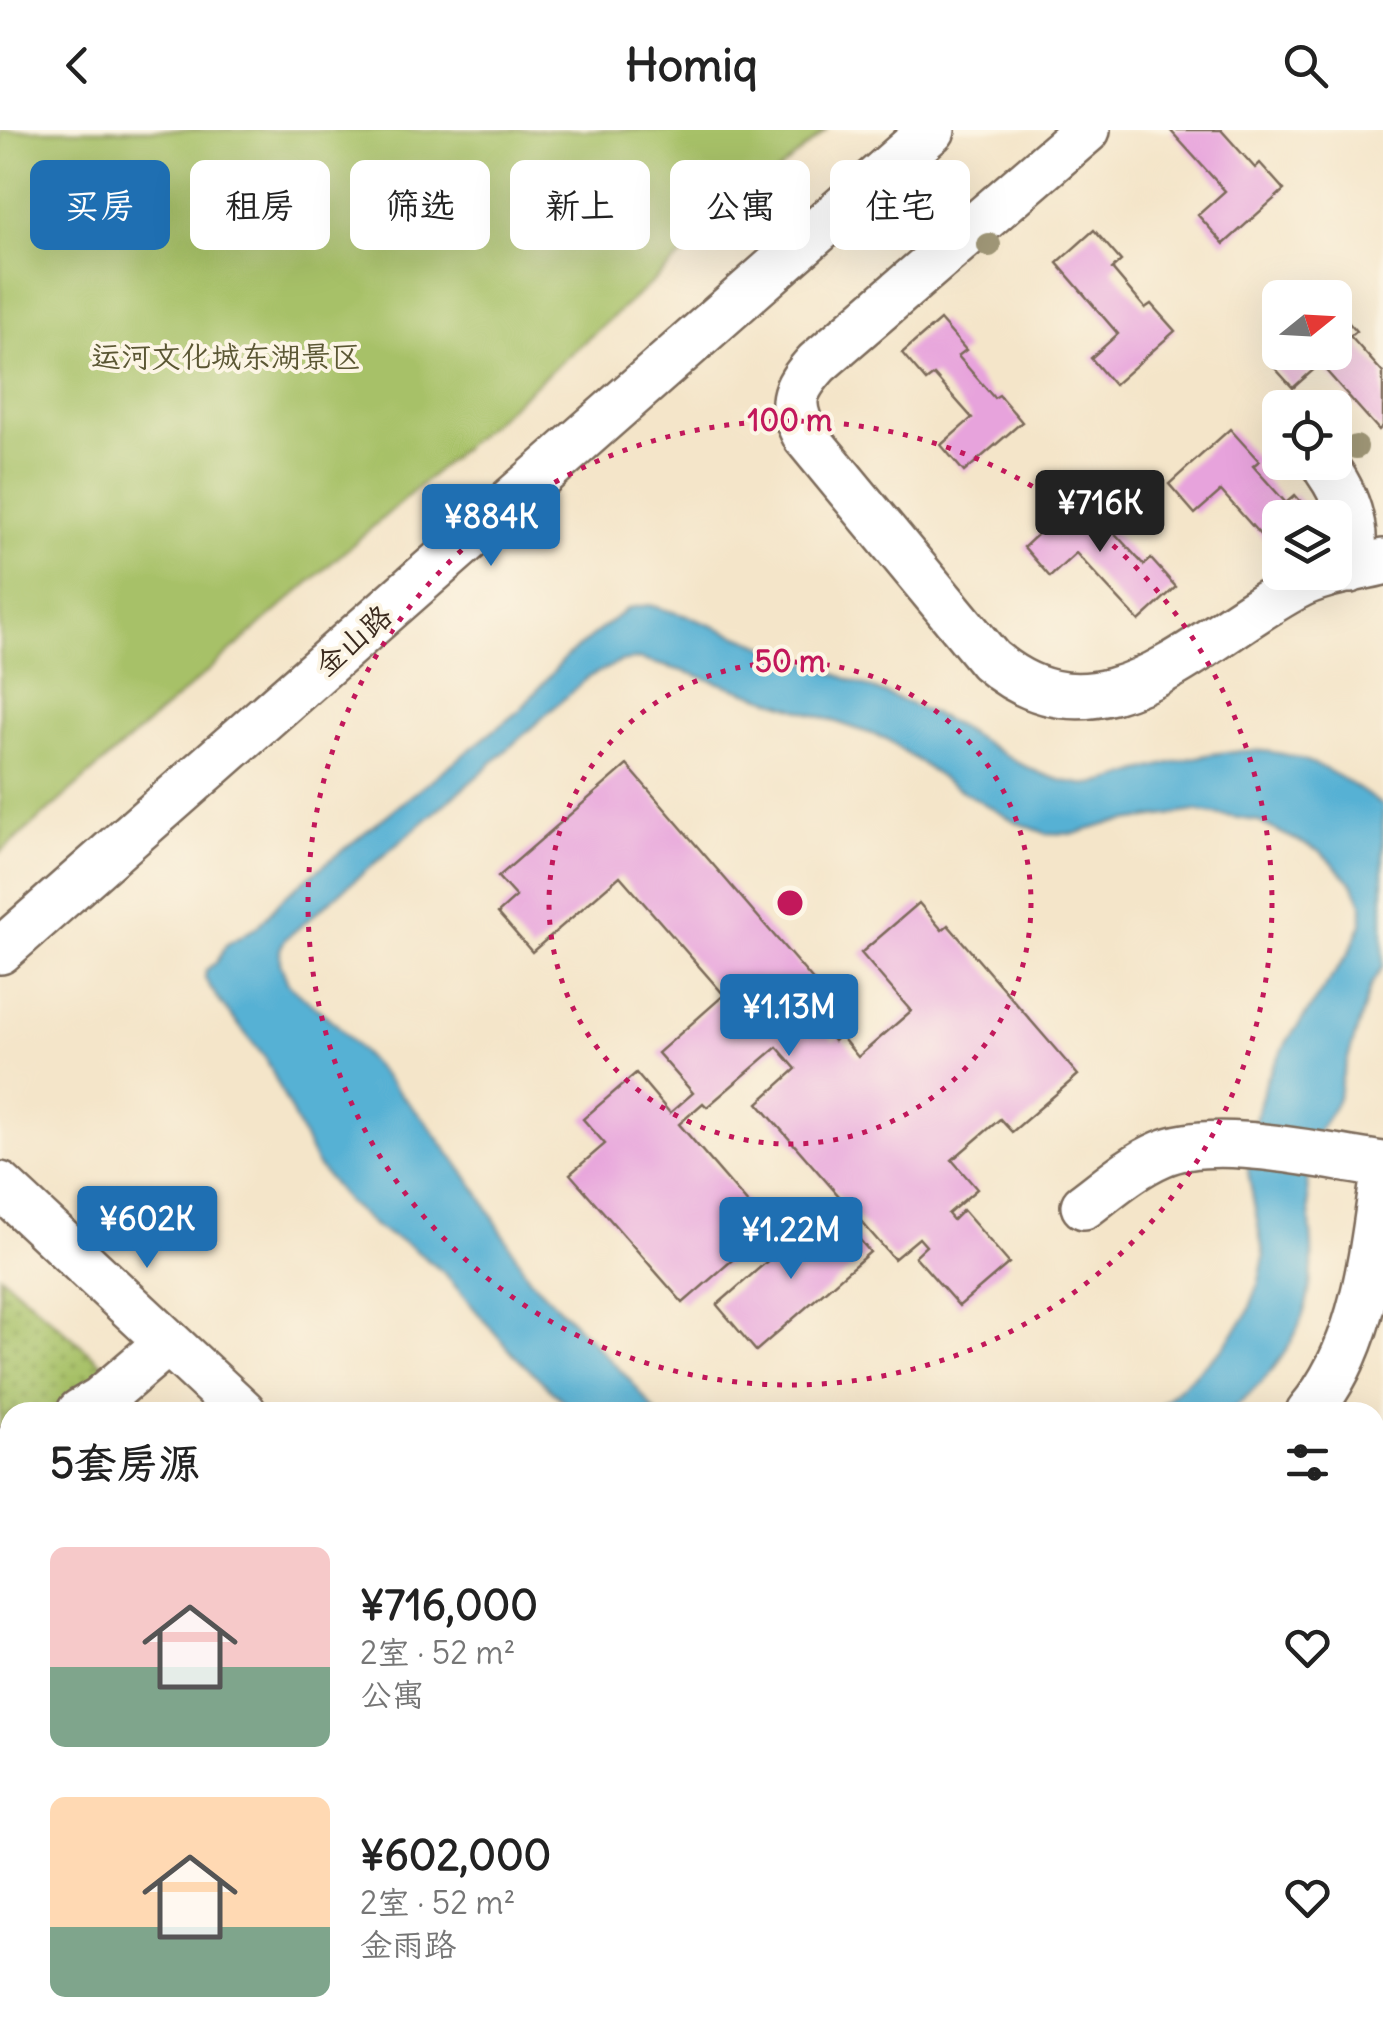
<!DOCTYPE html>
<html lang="zh">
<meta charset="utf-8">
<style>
body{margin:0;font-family:Delius,"LXGW WenKai TC",sans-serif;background:#f2f2f2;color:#222;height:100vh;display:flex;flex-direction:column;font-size:38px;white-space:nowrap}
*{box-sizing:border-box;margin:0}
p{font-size:32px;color:#767676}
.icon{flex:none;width:55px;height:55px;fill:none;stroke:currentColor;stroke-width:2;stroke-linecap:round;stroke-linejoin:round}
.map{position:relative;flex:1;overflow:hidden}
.drawer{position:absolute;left:0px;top:1272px;width:1385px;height:642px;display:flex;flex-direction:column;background:#fff;border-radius:30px 30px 0 0;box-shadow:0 10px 40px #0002}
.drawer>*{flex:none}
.guide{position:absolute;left:30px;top:30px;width:1325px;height:90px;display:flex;gap:20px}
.needle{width:65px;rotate:72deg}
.controls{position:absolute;left:1262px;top:150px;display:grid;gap:20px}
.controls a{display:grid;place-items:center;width:90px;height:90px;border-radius:15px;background:#fff;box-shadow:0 10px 40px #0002;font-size:50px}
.price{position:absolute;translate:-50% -85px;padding:0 22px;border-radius:10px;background:#1f6fb2;color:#fff;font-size:32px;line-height:65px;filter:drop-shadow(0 2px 5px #0008)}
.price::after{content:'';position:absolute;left:50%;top:60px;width:30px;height:22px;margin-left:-15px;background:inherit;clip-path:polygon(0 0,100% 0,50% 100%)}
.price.selected{background:#222;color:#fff}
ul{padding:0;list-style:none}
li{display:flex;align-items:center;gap:30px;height:250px;padding:0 50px}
li span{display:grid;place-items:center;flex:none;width:280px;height:200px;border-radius:15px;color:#555}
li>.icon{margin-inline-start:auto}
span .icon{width:120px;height:120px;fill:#fffc;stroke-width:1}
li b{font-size:42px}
h2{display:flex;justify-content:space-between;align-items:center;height:120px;padding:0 50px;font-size:42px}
.pill{padding:0 35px;border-radius:15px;background:#fff;box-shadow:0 10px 40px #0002;font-size:35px;line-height:90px}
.pill.selected{background:#1f6fb2;color:#fff}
header{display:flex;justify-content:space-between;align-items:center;height:130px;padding:0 50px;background:#fff;font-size:45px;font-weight:700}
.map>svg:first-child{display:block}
</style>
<header><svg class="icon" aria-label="back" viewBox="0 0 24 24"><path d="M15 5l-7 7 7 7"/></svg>Homiq<svg class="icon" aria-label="search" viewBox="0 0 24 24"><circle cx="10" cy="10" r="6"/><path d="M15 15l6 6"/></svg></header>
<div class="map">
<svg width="1383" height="1913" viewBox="0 0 1383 1913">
<defs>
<pattern id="grass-dots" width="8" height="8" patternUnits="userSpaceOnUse" patternTransform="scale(2.5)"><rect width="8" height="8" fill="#a7c167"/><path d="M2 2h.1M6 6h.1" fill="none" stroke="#899d54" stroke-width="1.8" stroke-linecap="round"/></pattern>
</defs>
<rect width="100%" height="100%" fill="#fcf5e5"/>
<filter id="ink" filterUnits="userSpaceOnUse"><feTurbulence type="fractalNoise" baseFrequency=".01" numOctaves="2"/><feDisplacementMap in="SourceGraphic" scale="20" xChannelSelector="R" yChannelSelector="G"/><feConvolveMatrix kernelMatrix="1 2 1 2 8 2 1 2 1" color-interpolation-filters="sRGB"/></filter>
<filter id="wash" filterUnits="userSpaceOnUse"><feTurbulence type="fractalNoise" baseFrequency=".0048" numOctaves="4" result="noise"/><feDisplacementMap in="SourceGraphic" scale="40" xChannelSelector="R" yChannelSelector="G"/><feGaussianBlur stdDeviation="2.25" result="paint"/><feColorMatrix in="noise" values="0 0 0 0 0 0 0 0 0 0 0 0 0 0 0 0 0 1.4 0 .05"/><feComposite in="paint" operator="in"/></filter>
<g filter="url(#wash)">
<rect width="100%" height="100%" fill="#f4e5c9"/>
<path fill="url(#grass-dots)" stroke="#717642" stroke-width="2.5" d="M0,1145l158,137h-148v623h772l7,8h-789z"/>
<path fill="#a7c167" stroke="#717642" stroke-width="2.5" d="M0,0h826l-826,723z"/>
<path fill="#57b1d4" stroke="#496e79" stroke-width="2.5" d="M649,475l41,12c80,32 162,62 241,96 51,22 93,65 150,71 20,2 47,-10 67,-15 104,-28 145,-30 235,37v160l-12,19 -30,96c-1,32 -24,40 -30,68 -7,29 -2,55 0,84 8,79 -23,131 -82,179h-76l70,-64 24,-33 11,-29 6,-29 -16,-86 7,-50 12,-43 21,-38 60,-86 14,-30v-22l-10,-19 -31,-31 -64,-31 -61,-10 -85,12 -37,11 -29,-1 -31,-12 -67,-39 -60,-43 -200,-67 -49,-13 -18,3 -32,15 -114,102 -189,160 -5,10v14l8,21 49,41 89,97 51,68 52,88 99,100 28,34h-81l-62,-58 -70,-82 -33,-26 -32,-17 -30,-26 -32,-40 -50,-104 -46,-57 -15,-23 1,-9 11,-8 9,-17 31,-18 28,-31 236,-187 45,-52 62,-49z
M1383,1345v568h-53l-8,-8h53v-554z
M10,1816v81l-10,5v-85z"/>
<g id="blocks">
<path fill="#e7a3dc" d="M1170,0h51l34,38 5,-5 24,27 -60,54 -26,-29 27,-24z
M1094,100l27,31 -9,8 33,39 6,-4 24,27 -61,54 -23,-27 27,-24 -61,-71z
M1335,177l21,24 -6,5 33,37v53l-4,4 -59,-66 -27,24 -29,-32 16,-14v10h55z
M940,190l26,30 -8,6 36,42 5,-3 23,27 -58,50 -23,-27 31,-27 -38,-43 -8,6 -24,-28z
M1230,299l29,32 -6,5 33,37 9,-8 20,23h-35v39l-59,-66 -26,23 -26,-30z
M1086,359l30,32 -7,6 35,38 7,-6 25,28 -37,34 -63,-68 -26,24 -26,-30z
M627,635l203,235 -18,15 22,26 6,-6 18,22 53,-46 -50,-58 58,-50 23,27 6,-5 130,150 -66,57 -12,-13 -48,41 25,29 -29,25 5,6 10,-10 46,53 -50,43 -44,-50 11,-10 -7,-8 -25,21 -136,-156 38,-34 -19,-22 -70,60 -4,-4 -24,21 90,104 -86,75 -113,-129 35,-30 -22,-25 53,-46 34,40 23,-20 -35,-40 66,-58 -104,-119 -88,76 -34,-39 18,-16 -18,-20z
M820,1085l18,21 21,3 11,13 -114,99 -39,-46z
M3,1349l7,8v19l-10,9v-33z
M0,1770h10v24h-10z"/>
</g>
</g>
<g filter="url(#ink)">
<use href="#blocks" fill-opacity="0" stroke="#7c6b5a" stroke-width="2.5"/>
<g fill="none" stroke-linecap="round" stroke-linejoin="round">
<defs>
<path id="minor" d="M1087,0l-270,233c-25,28 -29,40 -11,74l184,223c110,94 207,-21 305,-73 25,-14 60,-18 88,-25
M1327,339c22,31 32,64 23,101
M0,821l932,-821
M0,1055l243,227
M1084,1076c24,-18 49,-40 77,-52 54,-24 163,3 222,11
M80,1282l20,-12 68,-58
M1309,1282c54,-64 62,-151 74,-232
M0,1323l10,-4
M859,1905l7,8
M1208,1905l7,8
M746,1913l8,-8"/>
</defs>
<use href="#minor" stroke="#7c6b5a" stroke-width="50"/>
<path stroke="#7c6b5a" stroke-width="6" stroke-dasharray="8 8" stroke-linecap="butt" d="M176,1905l6,8"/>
<use href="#minor" stroke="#fff" stroke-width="45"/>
</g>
<g fill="#a09777">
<circle cx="989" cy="115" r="12"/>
<circle cx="1356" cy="317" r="12"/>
</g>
</g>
<g fill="none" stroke="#c2185b" stroke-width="5" stroke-dasharray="5 10">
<circle cx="790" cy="773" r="241"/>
<circle cx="790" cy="773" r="482"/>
</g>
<g text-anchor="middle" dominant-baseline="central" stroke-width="8" stroke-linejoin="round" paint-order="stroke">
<g font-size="30" fill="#5b5734" stroke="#fcf5e5">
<text x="226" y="226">运河文化城东湖景区</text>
</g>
<g font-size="30" fill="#3b2a1e" stroke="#fcf5e5">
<text transform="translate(353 510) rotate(-41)">金山路</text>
</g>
</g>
<circle cx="790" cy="773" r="15" fill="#c2185b" stroke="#fcf5e5" stroke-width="5"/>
<g font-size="30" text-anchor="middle" font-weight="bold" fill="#c2185b" stroke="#fcf5e5" stroke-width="8" stroke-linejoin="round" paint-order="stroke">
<text x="790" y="301">100 m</text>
<text x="790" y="542">50 m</text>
</g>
</svg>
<div class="controls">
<a><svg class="needle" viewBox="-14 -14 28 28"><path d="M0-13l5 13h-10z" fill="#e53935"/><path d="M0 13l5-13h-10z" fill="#767676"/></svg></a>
<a><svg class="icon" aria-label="locate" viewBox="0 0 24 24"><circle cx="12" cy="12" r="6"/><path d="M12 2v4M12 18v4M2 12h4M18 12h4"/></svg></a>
<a><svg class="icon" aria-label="layers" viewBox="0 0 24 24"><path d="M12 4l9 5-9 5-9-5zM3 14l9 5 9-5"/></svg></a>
</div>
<b class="price selected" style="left:1100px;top:425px">¥716K</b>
<b class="price" style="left:491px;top:439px">¥884K</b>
<b class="price" style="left:789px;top:929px">¥1.13M</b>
<b class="price" style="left:147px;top:1141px">¥602K</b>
<b class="price" style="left:791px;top:1152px">¥1.22M</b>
<div class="guide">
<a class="pill selected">买房</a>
<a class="pill">租房</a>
<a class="pill">筛选</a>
<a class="pill">新上</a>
<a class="pill">公寓</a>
<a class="pill">住宅</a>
</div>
<section class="drawer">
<h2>5套房源<svg class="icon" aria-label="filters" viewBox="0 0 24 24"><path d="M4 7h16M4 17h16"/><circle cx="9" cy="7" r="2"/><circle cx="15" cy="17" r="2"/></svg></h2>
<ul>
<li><span style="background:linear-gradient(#f6c9c9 60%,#7fa58c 0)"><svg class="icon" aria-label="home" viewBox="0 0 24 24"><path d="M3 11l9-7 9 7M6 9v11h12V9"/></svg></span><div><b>¥716,000</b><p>2室 · 52 m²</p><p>公寓</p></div><svg class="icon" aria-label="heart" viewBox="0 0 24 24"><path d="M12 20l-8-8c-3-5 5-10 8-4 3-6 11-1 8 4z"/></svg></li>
<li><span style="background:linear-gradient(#ffd9b3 65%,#7fa58c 0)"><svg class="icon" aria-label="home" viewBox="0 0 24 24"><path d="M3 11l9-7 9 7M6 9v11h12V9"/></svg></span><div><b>¥602,000</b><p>2室 · 52 m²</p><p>金雨路</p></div><svg class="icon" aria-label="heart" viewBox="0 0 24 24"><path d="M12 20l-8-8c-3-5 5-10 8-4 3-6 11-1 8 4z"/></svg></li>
</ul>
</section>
</div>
